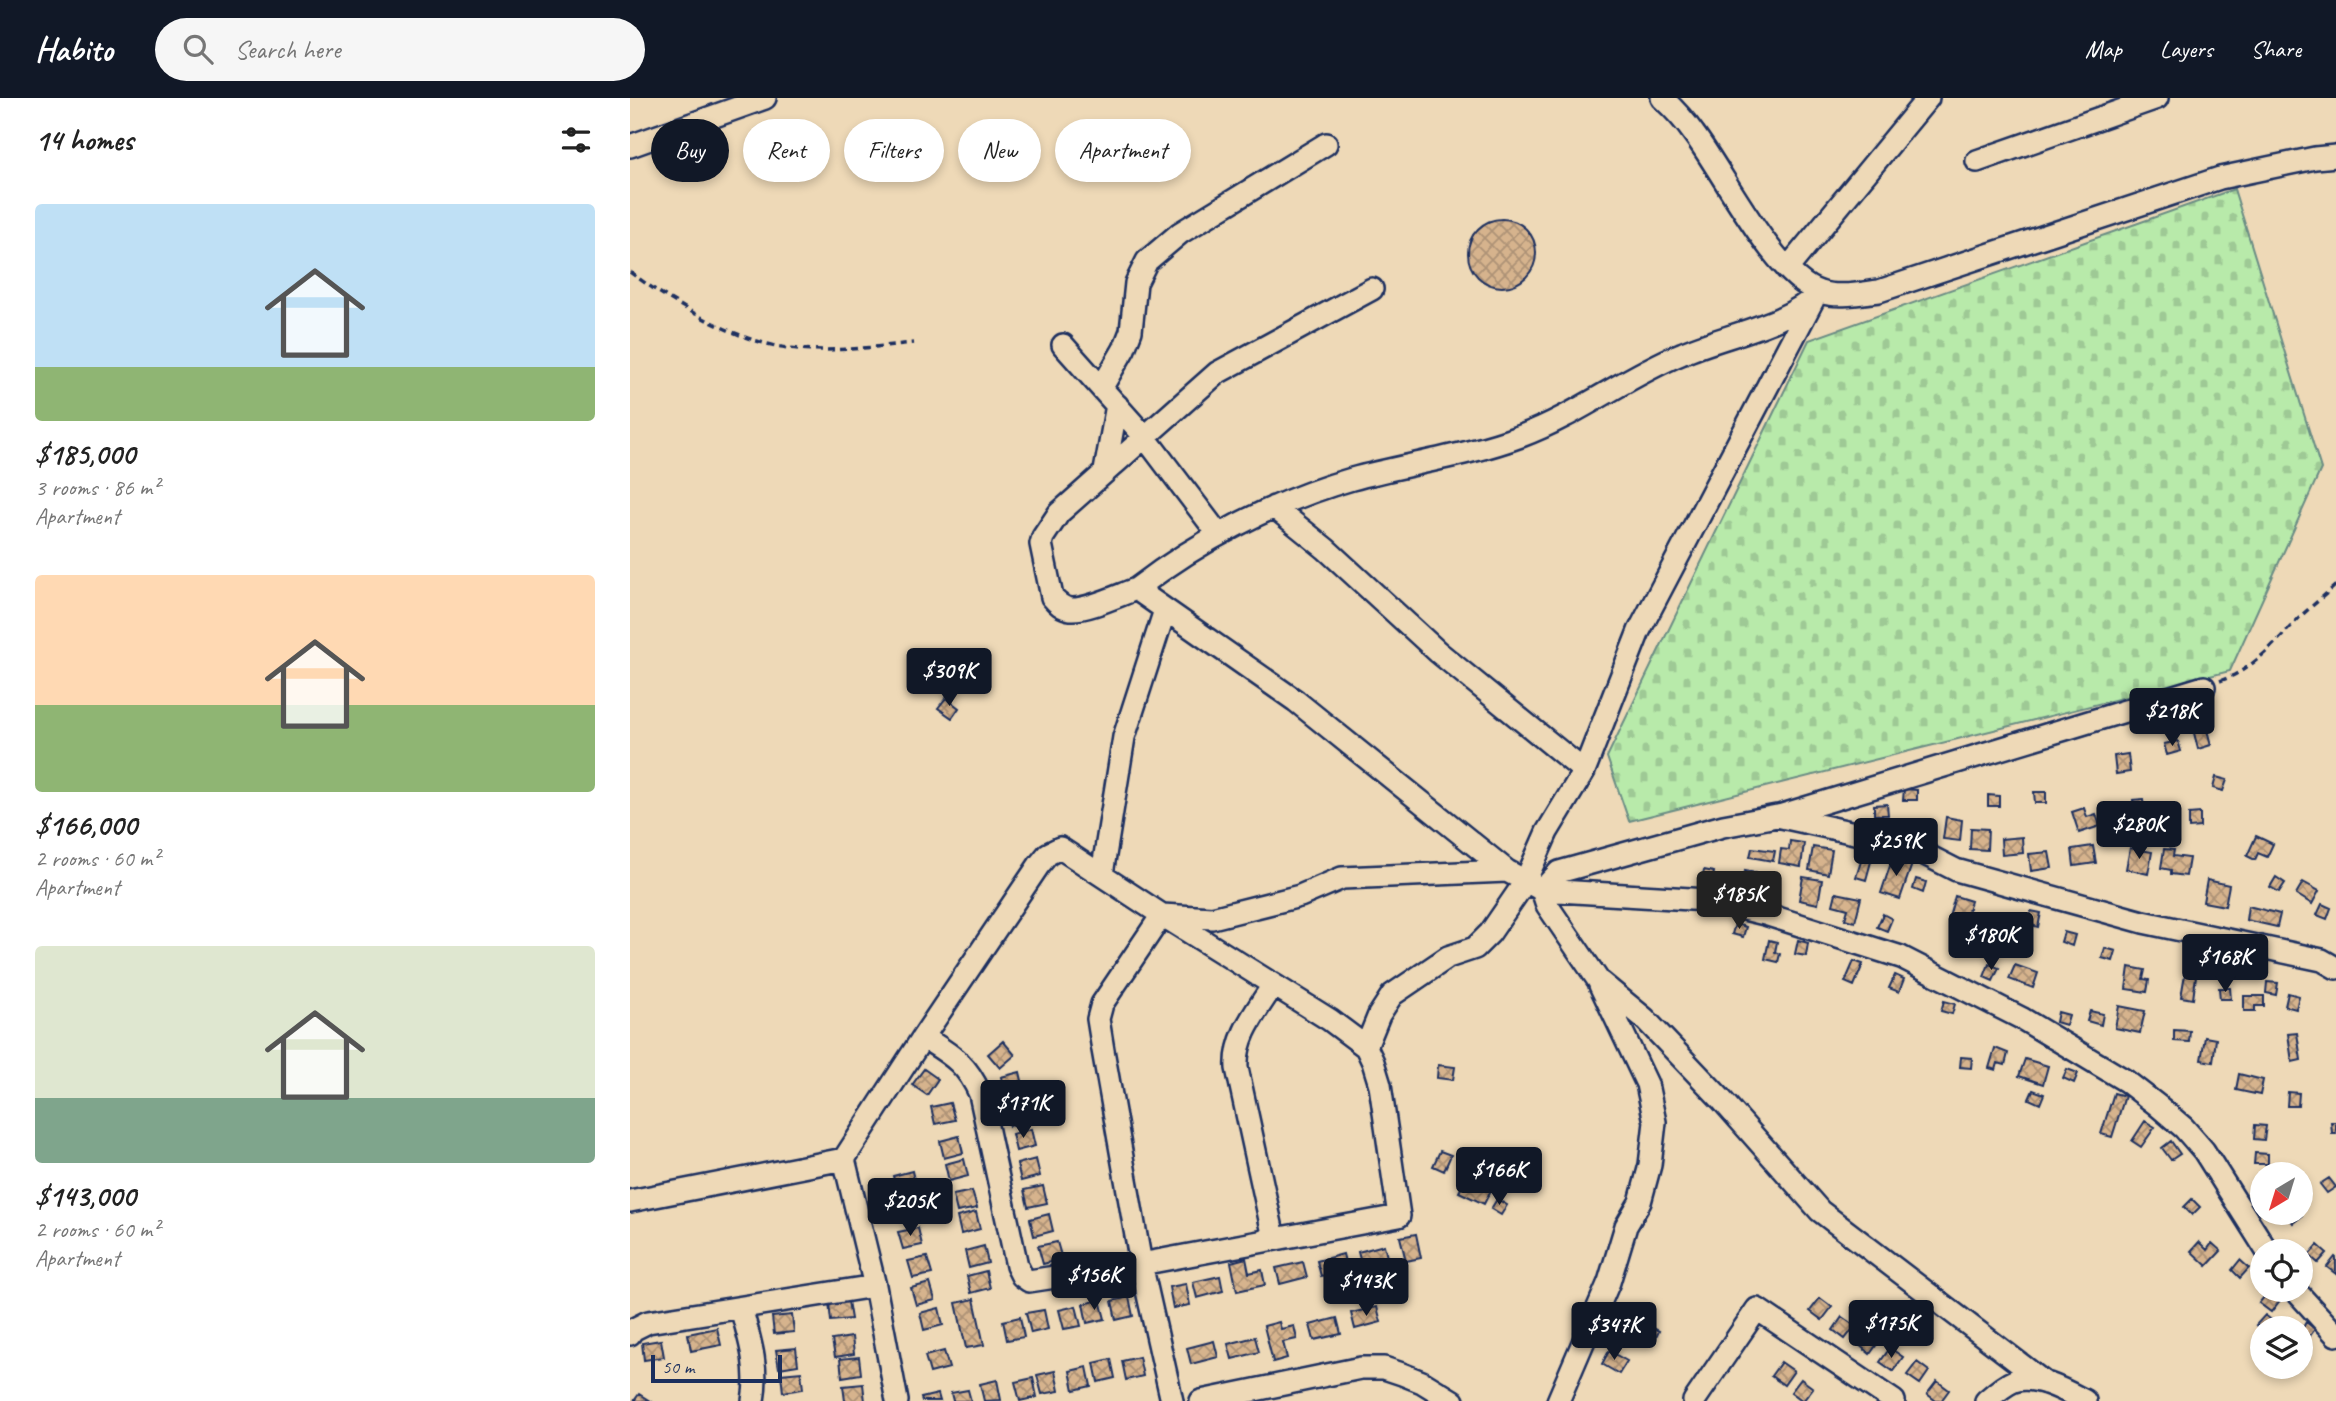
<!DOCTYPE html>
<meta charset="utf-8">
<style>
body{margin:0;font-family:Caveat,sans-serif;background:#f6f6f6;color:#222;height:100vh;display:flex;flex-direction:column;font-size:26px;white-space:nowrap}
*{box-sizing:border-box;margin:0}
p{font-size:23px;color:#767676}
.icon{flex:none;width:38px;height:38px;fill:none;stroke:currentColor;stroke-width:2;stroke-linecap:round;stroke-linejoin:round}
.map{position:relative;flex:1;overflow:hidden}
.drawer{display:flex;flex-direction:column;background:#fff;width:630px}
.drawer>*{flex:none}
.top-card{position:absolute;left:21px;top:21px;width:665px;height:63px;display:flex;gap:14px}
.needle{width:46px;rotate:218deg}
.buttons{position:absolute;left:1620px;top:1064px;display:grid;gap:14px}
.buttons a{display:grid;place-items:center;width:63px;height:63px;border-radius:50%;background:#fff;box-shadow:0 4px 10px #0003;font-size:35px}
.scale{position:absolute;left:21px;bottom:18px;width:131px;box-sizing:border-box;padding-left:7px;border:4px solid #1b2f5e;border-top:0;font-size:19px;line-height:24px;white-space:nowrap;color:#1b2f5e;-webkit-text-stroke:5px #eed9b7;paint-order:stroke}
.price{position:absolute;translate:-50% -60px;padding:0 16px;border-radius:7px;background:#111827;color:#fff;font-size:23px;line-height:46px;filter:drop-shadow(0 2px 4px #0008)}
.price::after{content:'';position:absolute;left:50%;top:42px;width:21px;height:16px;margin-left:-10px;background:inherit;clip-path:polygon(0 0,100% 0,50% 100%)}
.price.active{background:#222;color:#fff}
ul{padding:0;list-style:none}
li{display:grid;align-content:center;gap:14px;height:371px;padding:0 35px}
li span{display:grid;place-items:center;height:217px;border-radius:7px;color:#555}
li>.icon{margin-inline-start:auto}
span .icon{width:126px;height:126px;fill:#fffc;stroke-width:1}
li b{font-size:30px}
h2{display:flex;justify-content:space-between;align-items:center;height:84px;padding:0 35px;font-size:30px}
.chip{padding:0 24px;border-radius:32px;background:#fff;box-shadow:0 4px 10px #0003;font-size:24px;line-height:63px}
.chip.active{background:#111827;color:#fff}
header{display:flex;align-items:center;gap:42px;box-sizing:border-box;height:98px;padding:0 35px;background:#111827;color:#fff}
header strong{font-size:33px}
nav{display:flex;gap:38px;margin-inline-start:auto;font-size:24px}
.search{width:490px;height:63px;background:#f6f6f6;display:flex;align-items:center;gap:18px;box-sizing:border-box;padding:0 24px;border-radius:38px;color:#767676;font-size:26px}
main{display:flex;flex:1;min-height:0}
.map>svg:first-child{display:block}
</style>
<header>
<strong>Habito</strong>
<div class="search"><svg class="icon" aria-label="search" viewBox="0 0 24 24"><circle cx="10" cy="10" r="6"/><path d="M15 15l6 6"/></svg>Search here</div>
<nav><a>Map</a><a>Layers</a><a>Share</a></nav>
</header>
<main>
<section class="drawer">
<h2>14 homes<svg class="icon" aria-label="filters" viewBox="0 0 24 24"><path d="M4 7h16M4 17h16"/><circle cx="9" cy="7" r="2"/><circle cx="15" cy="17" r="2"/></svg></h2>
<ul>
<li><span style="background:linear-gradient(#bfe0f5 75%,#8fb573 0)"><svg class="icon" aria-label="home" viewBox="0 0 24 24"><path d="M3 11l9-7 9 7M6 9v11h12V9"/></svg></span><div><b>$185,000</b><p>3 rooms · 86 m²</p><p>Apartment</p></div></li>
<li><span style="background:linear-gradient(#ffd9b3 60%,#8fb573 0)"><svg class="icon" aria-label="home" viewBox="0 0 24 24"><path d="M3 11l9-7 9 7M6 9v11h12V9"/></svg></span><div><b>$166,000</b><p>2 rooms · 60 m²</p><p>Apartment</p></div></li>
<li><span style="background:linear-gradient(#dfe7d0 70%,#7fa58c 0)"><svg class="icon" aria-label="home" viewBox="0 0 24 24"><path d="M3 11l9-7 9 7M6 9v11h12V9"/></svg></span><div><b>$143,000</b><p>2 rooms · 60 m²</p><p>Apartment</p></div></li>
</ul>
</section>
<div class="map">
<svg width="1706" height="1303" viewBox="0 0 1706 1303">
<defs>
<pattern id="cemetery-stones" width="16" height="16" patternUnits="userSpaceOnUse" patternTransform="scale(1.75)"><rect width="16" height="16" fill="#b8eaaa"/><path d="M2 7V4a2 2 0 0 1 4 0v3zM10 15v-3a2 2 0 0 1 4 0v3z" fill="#9ec995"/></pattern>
<pattern id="building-cross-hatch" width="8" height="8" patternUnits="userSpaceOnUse" patternTransform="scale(1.75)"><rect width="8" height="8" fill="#d6b38d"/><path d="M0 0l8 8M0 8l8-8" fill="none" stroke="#ad9276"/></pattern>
</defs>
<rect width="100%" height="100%" fill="#eed9b7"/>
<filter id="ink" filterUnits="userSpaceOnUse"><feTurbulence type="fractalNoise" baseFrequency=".0143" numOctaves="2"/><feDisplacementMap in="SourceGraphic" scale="14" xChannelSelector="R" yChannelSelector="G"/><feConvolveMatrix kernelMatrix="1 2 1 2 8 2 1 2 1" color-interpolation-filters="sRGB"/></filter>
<g filter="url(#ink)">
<path fill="url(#cemetery-stones)" stroke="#6a8c84" stroke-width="2" d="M1604,91l87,280 -91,202 -601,150 -22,-64 202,-417z"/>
<path fill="url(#building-cross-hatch)" stroke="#1b2f5e" stroke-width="2" d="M838 155a34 34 0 1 1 68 0a34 34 0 1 1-68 0Z
M316,600l13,10 -7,10 -14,-10z
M1576,628l5,19 -13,4 -5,-20z
M1548,643l3,10 -14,4 -3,-11z
M1498,656l2,18 -14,2 -2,-18z
M1586,679l11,3 -4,11 -10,-3z
M1274,691l13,1v10h-14z
M1404,694h12v11h-11z
M1358,697l11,1v10h-11z
M1513,701l1,11 -10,2 -1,-12z
M1257,706l1,11h-14v-10z
M1454,710l3,9 9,-3 4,12 -21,7 -7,-21z
M1570,715v14l-11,1v-14z
M1316,719l16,3 -2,21 -17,-2z
M1341,730l17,1 -1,21 -17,-1z
M1626,738l17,8 -6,13 -9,-4 -3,7 -8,-4z
M1392,739l1,16 -21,2 -1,-16z
M1160,743l14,2 -3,24 -22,-4 2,-14 8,1z
M1463,748l3,17 -22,3 -2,-17z
M1183,749l19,3 -4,24 -19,-4z
M1122,750l23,3 -2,10 -23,-4z
M1500,750l22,4 -4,22 -22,-5z
M1534,751l10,1 -1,6 16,2 -3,18 -15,-2v-4l-10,-2z
M1419,754l3,16 -21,3 -2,-17z
M1233,757l9,3 -6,22 -10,-3z
M1263,759l19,7 -12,35 -19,-6z
M1074,772l10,2 -2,13 -11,-2z
M1115,773l11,2 -3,14 -11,-2z
M1173,779l19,3 -4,24 -19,-4z
M1646,779l9,6 -6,9 -9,-5z
M1286,781l10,3 -3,11 -10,-4z
M1577,782l22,5 -4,21 -22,-4z
M1673,784l16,9 -7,13 -16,-10z
M1206,795l25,5 -6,24 -10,-3 3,-10 -15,-4z
M1325,798l16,5 -6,20 -16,-4z
M1692,806l9,4 -4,11 -10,-4z
M1618,808l32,8 -3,13 -31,-7z
M1401,813l10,2 -3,14 -10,-3z
M1253,816l9,5 -5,12 -10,-4z
M1105,826l11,3 -3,10 -11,-3z
M1434,834l11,3 -3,11 -11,-4z
M1139,842l8,2 -2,10 5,2 -2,8 -13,-3z
M1168,842l10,3 -2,13 -11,-2z
M1475,850l11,3 -3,10 -11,-3z
M1224,863l9,3 -9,22 -9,-4z
M1359,866l10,4 -6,13 -9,-4z
M1385,867l23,8 -5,15 -24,-9z
M1499,869l16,3 -2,9 6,1 -2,12 -21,-3z
M1555,876l11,2 -3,23 -12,-2z
M1265,877l9,4 -5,13 -10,-4z
M1637,884l11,1 -2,12 -10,-2z
M1589,890h11l1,11h-11z
M1658,895l11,3 -3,13 -11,-3z
M1614,898h20v10h-9v5h-11z
M1314,903l11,3 -3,10 -11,-3z
M1489,908l26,5 -5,22 -25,-5z
M1460,913l13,3 -2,11 -14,-4z
M1428,914l11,3 -3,10 -10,-3z
M1544,932l16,1 -1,11 -15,-1z
M1667,935l4,27 -9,2 -4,-28z
M1575,939l11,2 -3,23 -12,-2z
M373,943l12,14 -15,13 -12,-14z
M1365,950l13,5 -3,12 -7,-2 -2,7 -7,-2z
M1331,959l11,1 -1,10 -11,-1z
M1395,961l23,7 -5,18 -24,-8z
M808,967l17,2 -2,13 -16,-2z
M294,971l14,10 -11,16 -15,-10z
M1437,971l11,4 -4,10 -11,-5z
M390,974l4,17 -19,5 -4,-17z
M1609,976l24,6 -3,15 -24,-5z
M1403,992l11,4 -4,10 -11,-5z
M1658,994l11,1 -1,13h-11z
M1484,995l11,3 -13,41 -11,-3z
M320,1005l5,17 -20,4 -4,-17z
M394,1006l4,17 -19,5 -4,-17z
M1515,1023l10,6 -14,20 -9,-6z
M1701,1024h5v11h-4z
M1625,1027l11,1 -2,14 -10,-1z
M401,1031l4,17 -19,5 -4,-17z
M329,1038l4,17 -19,5 -4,-17z
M1541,1043l9,13 -9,6 -9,-12z
M810,1053l11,4 -7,16 -11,-5z
M1625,1055l13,1v10h-14z
M334,1061l4,17 -19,5 -4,-17z
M406,1061l4,17 -19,5 -4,-17z
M282,1073l4,17 -19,5 -4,-17z
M839,1074l25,12 -10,20 -25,-12z
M1699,1080l7,9 -9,6 -7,-9z
M413,1088l4,17 -19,4 -4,-17z
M342,1093l5,17 -20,4 -4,-17z
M867,1101l10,6 -6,10 -10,-6z
M1562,1101l8,8 -8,8 -8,-8z
M289,1102l4,17 -19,5 -4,-17z
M346,1114l4,17 -19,5 -4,-17z
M1656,1115h13l3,3 -9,7z
M419,1116l4,17 -19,5 -4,-17z
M288,1130l4,17 -19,4 -5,-17z
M786,1136l5,24 -15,3 -6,-24z
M427,1144l5,17 -19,5 -5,-18z
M1569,1144l8,8 5,-7 9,8 -14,15 -16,-15z
M754,1147l4,16 -26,6 -4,-15z
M1688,1147l9,8 -9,10 -9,-8z
M354,1148l4,17 -19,5 -4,-17z
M713,1156l4,16 -26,6 -4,-15z
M297,1159l5,17 -19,4 -5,-17z
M1705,1159l1,1v16l-9,-7z
M616,1160l3,15 13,-3 3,15 -28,6 -6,-29z
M1610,1162l9,8 -9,10 -8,-8z
M673,1164l4,15 -27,7 -4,-16z
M356,1173l4,17 -19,5 -4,-17z
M590,1178l3,15 -26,7 -4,-16z
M300,1185l5,17 -19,5 -5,-17z
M556,1186l4,21 -17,3 -4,-21z
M1640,1192l11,9 -10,13 -12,-9z
M499,1199l4,19 -17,4 -4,-19z
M1190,1200l12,9 -10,13 -12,-9z
M344,1201l10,46 -18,3 -10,-45z
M470,1202l5,19 -18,4 -4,-19z
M218,1203l3,18 -20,2 -2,-18z
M446,1208l5,20 -17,3 -5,-19z
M747,1209l4,15 -26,7 -4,-16z
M309,1210l4,17 -19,5 -4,-17z
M414,1212l4,19 -17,4 -5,-20z
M162,1217l2,17 -20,2 -2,-17z
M1635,1217l9,7 -6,6h-5v2l-7,-5z
M390,1219l4,20 -17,3 -4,-19z
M1212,1219l13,9 -10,13 -12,-9z
M707,1220l4,16 -27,6 -4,-15z
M649,1224l2,7 13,-3 3,13 -14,3 4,16 -14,4 -9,-36z
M1676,1224l9,7 -6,8 -8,-6z
M1019,1228l10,5 -5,11 -10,-6z
M87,1230l4,17 -30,6 -3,-17z
M1237,1233l13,9 -10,14 -12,-10z
M222,1239l2,17 -19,3 -3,-17z
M625,1239l4,15 -27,7 -4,-15z
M31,1242l3,17 -20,3 -2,-17z
M584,1243l4,16 -27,7 -4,-16z
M166,1250l2,17 -19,3 -3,-18z
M1260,1250l13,9 -10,14 -13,-9z
M314,1253l5,17 -19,5 -5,-17z
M979,1253l18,10 -8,13 -17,-10z
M229,1259l2,17 -19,3 -2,-18z
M509,1259l4,19 -17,4 -4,-19z
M481,1261l4,19 -17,4 -4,-19z
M1151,1264l13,9 -10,14 -13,-9z
M1287,1264l12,9 -9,13 -13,-9z
M457,1269l4,19 -17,4 -4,-19z
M425,1273l4,20 -17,3 -5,-19z
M171,1274l2,17 -20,3 -2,-18z
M403,1280l4,19 -17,4 -5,-19z
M1171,1281l12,9 -10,13 -12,-9z
M367,1282l4,20 -17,1 -4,-17z
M1307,1283l12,9 -8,11h-5l-9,-7z
M233,1286l2,17h-20l-2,-15z
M338,1292l3,11h-18l-2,-8z
M9,1296l11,7h-16z
M308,1296l2,7h-18l-1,-3z"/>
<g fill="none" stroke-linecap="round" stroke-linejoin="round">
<defs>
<path id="minor" d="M1032,0c12,11 23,23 32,36 29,38 82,145 126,158 18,6 41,1 59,-1l341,-113 95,-20 21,-2
M0,48l135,-48
M1347,63l180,-63
M1157,171l141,-171
M1190,194c-36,35 -94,42 -139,62 -56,23 -103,61 -160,82 -54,20 -113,28 -169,43 -77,22 -152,61 -216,110l160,112 211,170 35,19 165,10 58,14 136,43 120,61 105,63 31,24 27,23 20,23 63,100
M433,247l81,91 75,99
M472,289l22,-38 7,-18 5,-48 11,-22 33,-28 146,-89
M475,373l12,-66
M644,409l52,42 112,103 146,119
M506,491c-17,6 -48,21 -65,20 -9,-1 -14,-6 -19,-12l-11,-53 2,-7 16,-24 158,-140 155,-84
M1149,718l425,-129
M472,776l22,-137 41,-127
M643,887c-16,26 -38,51 -36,83l37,170
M736,949l13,-32 13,-20 56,-38 27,-9 15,-15 35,-51 22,-50 37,-61 55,-140 174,-331
M0,1103l214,-42
M1665,1192l41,45
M111,1210c9,32 18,60 12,93
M0,1236l2,-4 16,-8 227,-36
M1415,1285l-225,-172 -99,-112 -77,-81 -46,-38 -51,-75 -5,-15 17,-18 164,-46 54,-10 128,28 51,26 187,52 179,38 14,8
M267,1303l-22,-115 -31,-127 79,-122 116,-172 9,-11 12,-6 102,67 168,105 36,27 7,15 7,23 19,131 -258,48 -112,17 -7,-5 -5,-10 -37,-172c-14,-32 -29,-39 -57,-57
M542,1303l-31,-137 -38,-214 -5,-31 4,-15 60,-89 50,3 88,-22 42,-18 165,-7
M571,1303l160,-33h23l18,6 20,8 31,19
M928,1303l51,-119 17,-56 14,-24 10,-37 5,-43 -8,-38 -47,-99
M1064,1303l63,-92 137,92
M1356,1303c8,-7 18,-16 28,-20 22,-7 52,10 71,20"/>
</defs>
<use href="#minor" stroke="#1b2f5e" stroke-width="26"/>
<path stroke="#1b2f5e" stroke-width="3.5" stroke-dasharray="7 5" stroke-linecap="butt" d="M0,174c40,30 109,71 159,76 42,5 83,-1 125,-5
M1590,583c35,-12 57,-41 82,-66 11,-10 23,-20 34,-30"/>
<use href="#minor" stroke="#eed9b7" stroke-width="21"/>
</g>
</g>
</svg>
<div class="buttons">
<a><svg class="needle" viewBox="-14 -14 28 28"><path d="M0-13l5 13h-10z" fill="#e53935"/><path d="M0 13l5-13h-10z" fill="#767676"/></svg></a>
<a><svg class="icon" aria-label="locate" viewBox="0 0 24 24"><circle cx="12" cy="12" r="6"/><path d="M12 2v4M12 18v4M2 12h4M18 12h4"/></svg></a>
<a><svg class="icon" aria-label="layers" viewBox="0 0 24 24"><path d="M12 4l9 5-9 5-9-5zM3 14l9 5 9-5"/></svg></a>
</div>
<div class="scale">50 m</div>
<b class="price" style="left:319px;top:610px">$309K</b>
<b class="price" style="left:1542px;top:650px">$218K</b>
<b class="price" style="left:1509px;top:763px">$280K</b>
<b class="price" style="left:1266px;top:780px">$259K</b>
<b class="price active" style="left:1109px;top:833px">$185K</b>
<b class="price" style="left:1361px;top:874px">$180K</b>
<b class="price" style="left:1595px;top:896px">$168K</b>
<b class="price" style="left:393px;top:1042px">$171K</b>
<b class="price" style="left:869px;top:1109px">$166K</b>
<b class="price" style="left:280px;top:1140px">$205K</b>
<b class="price" style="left:464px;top:1214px">$156K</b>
<b class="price" style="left:736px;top:1220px">$143K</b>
<b class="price" style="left:1261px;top:1262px">$175K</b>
<b class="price" style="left:984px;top:1264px">$347K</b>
<div class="top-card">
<a class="chip active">Buy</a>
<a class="chip">Rent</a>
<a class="chip">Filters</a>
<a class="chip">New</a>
<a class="chip">Apartment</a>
</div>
</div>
</main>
